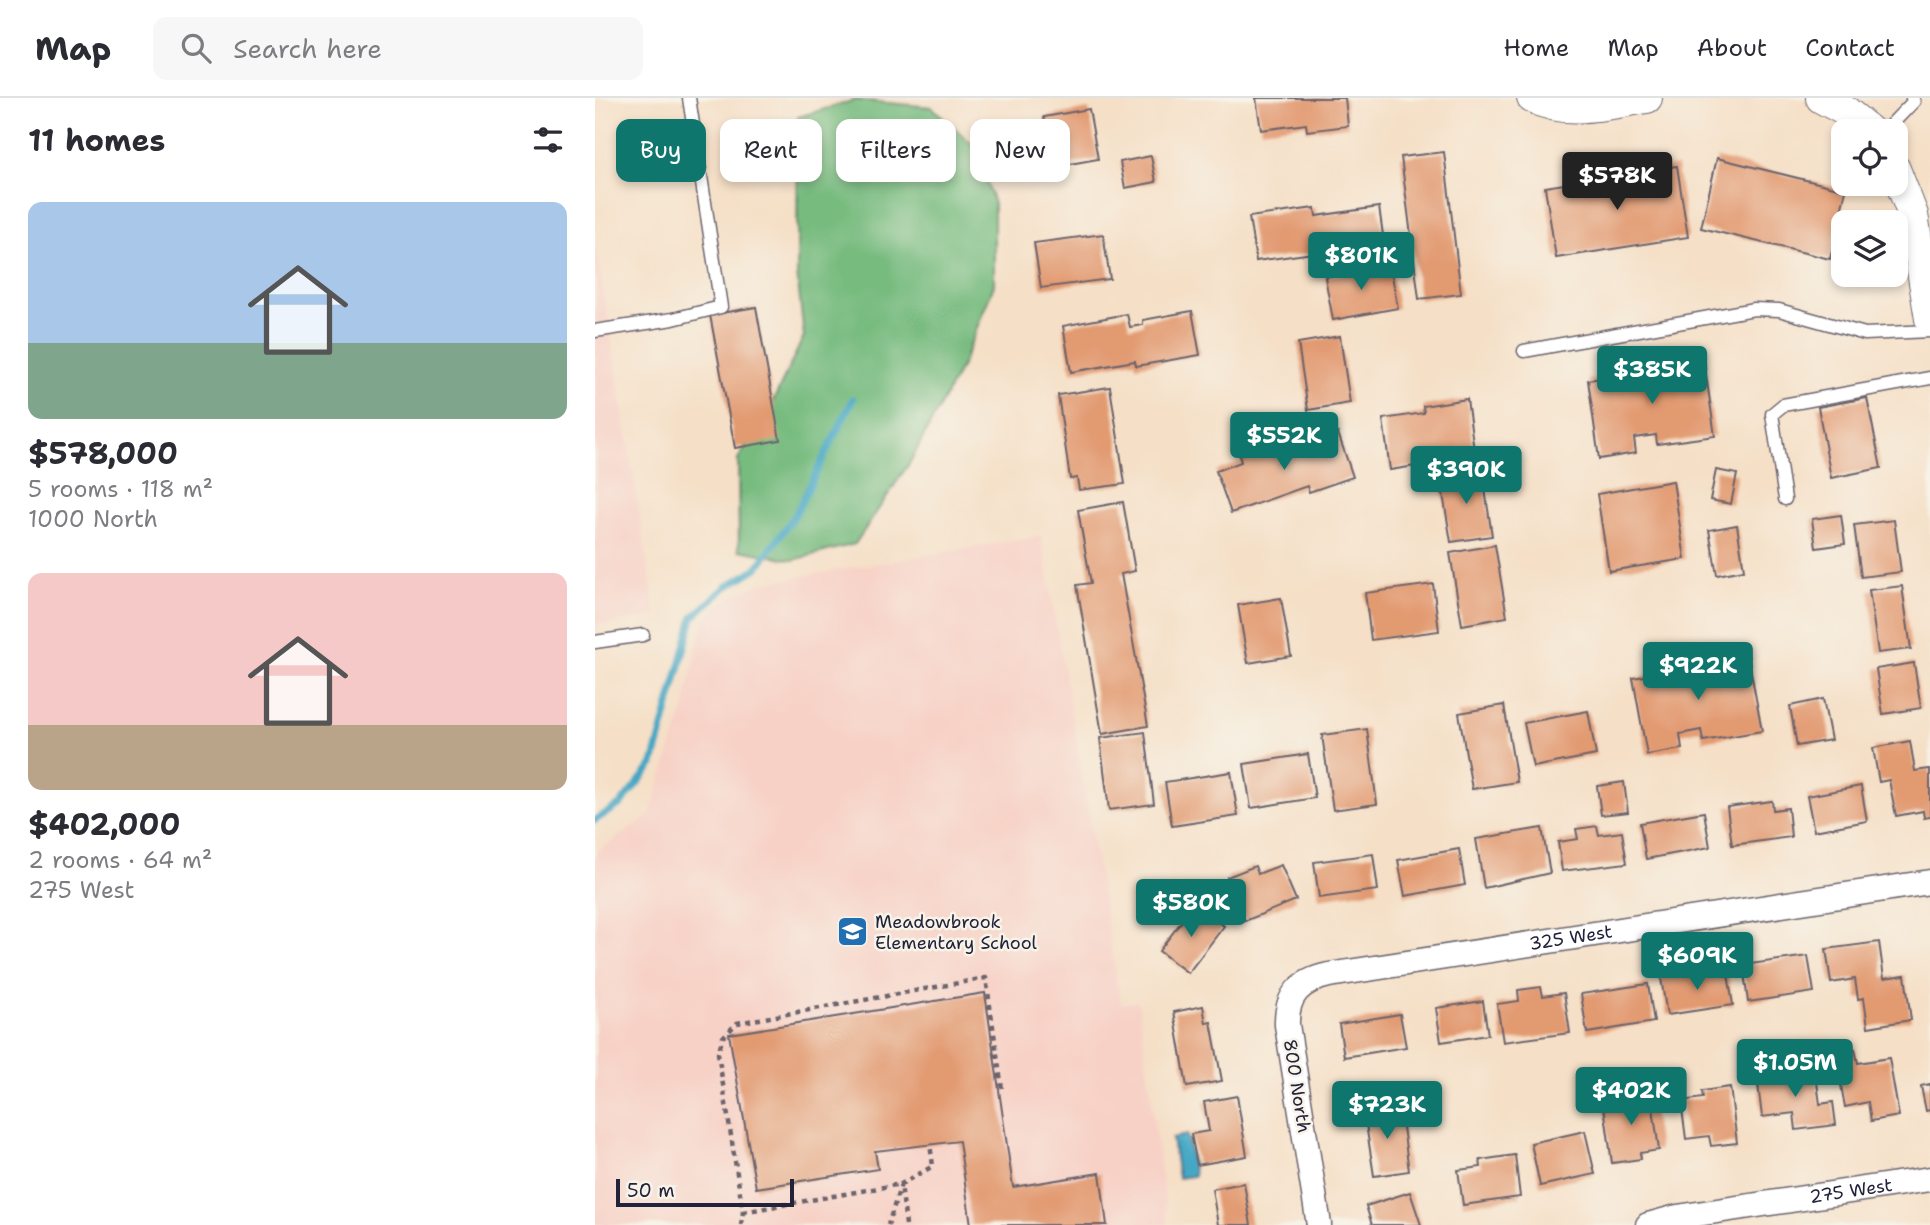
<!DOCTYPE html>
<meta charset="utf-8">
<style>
body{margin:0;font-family:"Shantell Sans",sans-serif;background:#f7f7f7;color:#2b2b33;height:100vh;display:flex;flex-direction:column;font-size:26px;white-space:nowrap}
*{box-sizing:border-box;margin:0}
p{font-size:23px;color:#7c7c81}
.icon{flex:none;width:38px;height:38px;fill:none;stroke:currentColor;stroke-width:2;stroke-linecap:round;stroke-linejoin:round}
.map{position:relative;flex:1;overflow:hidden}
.details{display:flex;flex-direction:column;background:#fff;width:595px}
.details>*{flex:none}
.guide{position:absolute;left:21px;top:21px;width:665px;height:63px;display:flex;gap:14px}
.buttons{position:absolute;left:1236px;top:21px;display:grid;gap:14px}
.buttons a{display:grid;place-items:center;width:77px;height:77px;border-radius:14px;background:#fff;box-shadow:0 4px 10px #0003;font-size:35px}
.scale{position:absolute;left:21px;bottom:18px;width:178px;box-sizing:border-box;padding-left:7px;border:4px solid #22223b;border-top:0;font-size:19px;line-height:24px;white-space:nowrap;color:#22223b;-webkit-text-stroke:5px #f7f3e8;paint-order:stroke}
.price{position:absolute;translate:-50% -60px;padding:0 16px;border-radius:7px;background:#0f766e;color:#fff;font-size:23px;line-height:46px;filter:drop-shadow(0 2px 4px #0008)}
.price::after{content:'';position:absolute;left:50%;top:42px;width:21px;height:16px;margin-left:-10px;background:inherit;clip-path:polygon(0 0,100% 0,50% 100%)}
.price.on{background:#222;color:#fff}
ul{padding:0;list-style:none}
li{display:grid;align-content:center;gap:14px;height:371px;padding:0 28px}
li span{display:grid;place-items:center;height:217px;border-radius:14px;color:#555}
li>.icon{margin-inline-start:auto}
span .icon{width:126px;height:126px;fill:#fffc;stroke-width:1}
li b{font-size:30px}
h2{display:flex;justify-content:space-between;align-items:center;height:84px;padding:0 28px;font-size:30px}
.tag{padding:0 24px;border-radius:14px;background:#fff;box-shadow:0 4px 10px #0003;font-size:24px;line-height:63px}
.tag.on{background:#0f766e;color:#fff}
header{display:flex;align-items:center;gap:42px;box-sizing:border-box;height:98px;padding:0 35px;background:#fff;border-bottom:2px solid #e1e1e2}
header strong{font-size:33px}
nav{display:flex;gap:38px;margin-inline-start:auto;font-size:24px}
.search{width:490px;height:63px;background:#f7f7f7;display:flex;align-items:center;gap:18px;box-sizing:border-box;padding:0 24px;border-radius:14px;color:#7c7c81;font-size:26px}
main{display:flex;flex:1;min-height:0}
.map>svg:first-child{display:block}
</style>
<header>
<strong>Map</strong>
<div class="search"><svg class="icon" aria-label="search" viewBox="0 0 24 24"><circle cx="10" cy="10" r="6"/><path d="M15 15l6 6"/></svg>Search here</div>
<nav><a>Home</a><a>Map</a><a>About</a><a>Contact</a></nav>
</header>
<main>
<section class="details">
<h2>11 homes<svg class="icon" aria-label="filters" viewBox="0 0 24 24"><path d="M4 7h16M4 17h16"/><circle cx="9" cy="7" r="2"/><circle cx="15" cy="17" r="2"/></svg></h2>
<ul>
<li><span style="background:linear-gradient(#a9c7e8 65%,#7fa58c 0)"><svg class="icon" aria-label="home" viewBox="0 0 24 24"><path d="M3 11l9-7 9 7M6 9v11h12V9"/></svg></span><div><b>$578,000</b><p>5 rooms · 118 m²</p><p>1000 North</p></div></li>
<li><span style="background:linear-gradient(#f6c9c9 70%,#b9a48a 0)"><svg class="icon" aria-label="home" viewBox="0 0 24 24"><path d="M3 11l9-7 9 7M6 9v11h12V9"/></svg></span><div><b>$402,000</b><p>2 rooms · 64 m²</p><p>275 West</p></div></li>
</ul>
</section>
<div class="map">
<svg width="1335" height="1127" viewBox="0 0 1335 1127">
<rect width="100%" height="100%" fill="#f7f3e8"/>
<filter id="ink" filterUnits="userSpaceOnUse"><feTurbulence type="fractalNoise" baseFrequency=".0143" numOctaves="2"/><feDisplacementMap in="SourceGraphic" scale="14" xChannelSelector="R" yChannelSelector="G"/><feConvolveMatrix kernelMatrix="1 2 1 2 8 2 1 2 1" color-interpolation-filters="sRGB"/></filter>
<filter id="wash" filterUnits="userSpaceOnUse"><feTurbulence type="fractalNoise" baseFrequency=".00686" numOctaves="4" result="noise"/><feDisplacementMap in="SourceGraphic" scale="28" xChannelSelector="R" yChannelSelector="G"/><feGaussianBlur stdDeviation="1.57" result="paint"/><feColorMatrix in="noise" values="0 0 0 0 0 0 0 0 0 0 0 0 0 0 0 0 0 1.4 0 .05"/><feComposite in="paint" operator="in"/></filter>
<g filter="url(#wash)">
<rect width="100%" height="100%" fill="#f5dfc6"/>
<path fill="#f7d1c6" d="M0,142l61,376 -61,9z
M446,438l80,468 17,-3 30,224h-573v-372l54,-37 34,-103 16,-76 8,-21 23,-19 33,-14z"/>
<path fill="#77bb7f" stroke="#4c6e5d" stroke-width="2" d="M260,2l77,7 43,40 19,57v81l-32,80 -52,97 -55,82 -62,16 -54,-10 -1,-91 33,-53 33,-70 -7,-62 1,-157z"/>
<path fill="#45a7c4" stroke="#346480" stroke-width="2" d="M592,1037l7,41 -16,2 -6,-40z"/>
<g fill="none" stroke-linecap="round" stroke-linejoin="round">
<path stroke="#45a7c4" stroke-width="7" d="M0,722l26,-16 32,-40 40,-147 33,-30 31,-19 38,-53 58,-116"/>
</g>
<g id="blocks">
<path fill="#e29a71" d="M661,0h89l3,28 -41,5 -1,-7 -45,6z
M494,11l9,50 -45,8 -9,-50z
M849,54l17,142 -42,5 -18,-142z
M556,58l5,26 -31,6 -5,-26z
M1122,60l129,32 -16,69 -129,-31z
M1082,68l11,71 -132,21 -11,-71z
M784,109l7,49 -36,5 -2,-13 -92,13 -7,-44 66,-9 1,8z
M508,136l7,45 -69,9 -7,-45z
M795,167l8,43 -65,12 -8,-43z
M161,209l24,133 -45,8 -25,-133z
M597,213l8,44 -64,11 -1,-5 -64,11 -8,-46 64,-12 3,13 13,-2v-5z
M745,238l10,67 -42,7 -10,-67z
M1108,256l12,82 -58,8 -1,-9 -22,3 2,15 -37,6 -11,-79 56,-8 -1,-9z
M515,289l15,97 -46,6 -2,-12 -7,1 -12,-84z
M1272,300l14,70 -50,10 -13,-71z
M872,301l7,51 -41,6 1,7 -44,7 -7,-51 41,-6 -1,-7z
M743,335l15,44 -44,15 -2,-6 -76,27 -15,-42 25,-9 -2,-7 35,-12 4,10z
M887,371l10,67 -41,6 -11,-66z
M1121,372l21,4 -6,30 -21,-4z
M1078,383l12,78 -76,12 -12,-77z
M528,404l12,69 -14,3 27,152 -46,8 -25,-149 14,-2 -13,-73z
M1246,417l4,29 -29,4 -4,-29z
M1299,422l7,52 -40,5 -7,-52z
M1142,427l7,45 -27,5 -8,-45z
M900,447l12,72 -45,8 -12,-72z
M838,486l6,47 -68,9 -6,-47z
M1307,488l9,63 -33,4 -9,-63z
M686,500l10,58 -43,7 -10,-58z
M1152,552l15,81 -59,10 -2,-11 -21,4 2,15 -35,6 -14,-77 57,-10 -1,-8z
M1319,565l7,45 -38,6 -7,-45z
M1228,601l8,41 -34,6 -7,-40z
M909,607l13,77 -45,7 -13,-76z
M993,613l8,44 -63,12 -9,-44z
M772,631l10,75 -44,6 -11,-75z
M550,634l9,72 -45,6 -9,-72z
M1315,643l5,30 15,-2v48l-6,1 -1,-7 -27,5 -7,-36 -10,2 -6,-34z
M713,656l7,44 -64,10 -7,-44z
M636,674l7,44 -66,10 -7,-44z
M1029,684l4,30 -27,3 -4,-29z
M1266,688l6,35 -53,10 -7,-35z
M1177,703l1,9 15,-2 3,29 -59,8 -5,-38z
M1109,714l6,35 -64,12 -6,-36z
M1002,728l2,9 23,-3 5,31 -65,8 -4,-29 20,-3 -2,-10z
M947,730l8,45 -66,15 -8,-49z
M864,751l6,36 -60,11 -7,-36z
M778,756l5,36 -59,8 -5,-36z
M686,767l15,35 -51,21 -18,-44 28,-11 3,8z
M600,806l29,22 -36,47 -29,-22z
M1284,844l5,36 21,-3 6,45 -43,7 -4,-29 -6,1 -3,-20 -24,4 -5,-34z
M1213,858l6,36 -66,10 -5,-37z
M1132,870l6,37 -66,10 -6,-37z
M1053,886l6,38 -67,11 -6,-39z
M946,889l2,9 21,-3 6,40 -67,9 -6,-38 22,-3 -1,-11z
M390,895l28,194 87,-14 7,52h-136l-12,-84 -84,10 3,18 -122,19 -27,-154z
M888,903l5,34 -47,7 -5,-34z
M608,908l3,17 5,-1 11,59 -35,6 -13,-75z
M805,916l6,33 -62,10 -5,-33z
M1260,951l3,14 31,-5 10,58 -28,5 -3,-19 -23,5 -10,-55z
M1220,970l5,36 13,-2 3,23 -40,5 -2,-17 -32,4 -5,-41z
M1335,986v26l-4,1 -5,-25z
M1135,989l7,56 -26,3 -2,-10 -23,3 -5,-38 22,-3 -1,-7z
M1056,996l8,56 -19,3 1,6 -29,4 -9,-63z
M642,998l10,60 -50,9 -6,-31 18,-3 -5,-29z
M805,1007l9,66 -35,5 -10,-65z
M990,1033l10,43 -55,12 -9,-43z
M920,1057l5,42 -57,8 -5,-35 23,-3 -1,-7z
M649,1085l7,42h-33l-6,-36z
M815,1094l11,33h-49l-6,-19z"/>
</g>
</g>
<g filter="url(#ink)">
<use href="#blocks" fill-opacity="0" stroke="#6c646c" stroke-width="2"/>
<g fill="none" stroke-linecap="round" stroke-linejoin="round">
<defs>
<path id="service" d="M1290,33l29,-30 -2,-3
M0,233l78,-12 48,-12 -32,-209
M929,253l230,-42 25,1 86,24 65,-3
M1190,401l-13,-85 11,-9 147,-27
M0,544l48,-7"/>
<g id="minor">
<path id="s1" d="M724,1127l-32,-200c-1,-30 13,-44 42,-50l601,-93"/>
<path id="s2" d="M1053,1127l29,-8 253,-38"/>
</g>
<path id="tertiary" d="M937,0c36,18 76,6 115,0
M1226,0l26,14 23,19
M1300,71l18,46 17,104"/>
</defs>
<use href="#service" stroke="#6c646c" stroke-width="15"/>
<use href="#minor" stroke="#6c646c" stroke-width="27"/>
<use href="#tertiary" stroke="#6c646c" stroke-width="32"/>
<path stroke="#6c646c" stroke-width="4.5" stroke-dasharray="5 5" stroke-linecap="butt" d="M148,1114l158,-28 -13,41
M146,1127l2,-13 -25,-159 5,-16 14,-14 249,-45 16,111
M311,1127l-5,-41 32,-18 -3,-22"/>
<use href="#service" stroke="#fff" stroke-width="12"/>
<use href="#minor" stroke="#fff" stroke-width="24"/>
<use href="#tertiary" stroke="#fff" stroke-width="30"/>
</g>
</g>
<defs>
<symbol id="school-square" viewBox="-11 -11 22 22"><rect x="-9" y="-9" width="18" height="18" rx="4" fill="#1f6fb2" stroke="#f7f3e8"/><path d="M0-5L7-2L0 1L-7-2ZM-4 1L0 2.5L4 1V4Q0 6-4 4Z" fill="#fff"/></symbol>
</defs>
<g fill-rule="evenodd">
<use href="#school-square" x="240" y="816" width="35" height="35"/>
</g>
<g text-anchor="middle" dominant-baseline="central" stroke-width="5" stroke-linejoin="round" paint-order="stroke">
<g font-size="18" fill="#22223b" stroke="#f7f3e8" text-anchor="start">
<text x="280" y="824">Meadowbrook<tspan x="280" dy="21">Elementary School</tspan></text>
</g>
<g font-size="18" fill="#22223b" stroke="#f7f3e8">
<text stroke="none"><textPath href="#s1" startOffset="520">325 West</textPath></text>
<text transform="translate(702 988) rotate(81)">800 North</text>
<text stroke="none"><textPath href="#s2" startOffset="206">275 West</textPath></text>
</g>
</g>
</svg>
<div class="buttons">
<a><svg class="icon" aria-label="locate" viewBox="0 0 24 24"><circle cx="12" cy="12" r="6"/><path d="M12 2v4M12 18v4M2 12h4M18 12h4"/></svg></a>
<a><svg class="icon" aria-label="layers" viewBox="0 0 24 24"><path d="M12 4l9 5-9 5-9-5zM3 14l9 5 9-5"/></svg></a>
</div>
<div class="scale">50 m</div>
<b class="price on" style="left:1022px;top:114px">$578K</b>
<b class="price" style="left:766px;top:194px">$801K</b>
<b class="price" style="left:1057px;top:308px">$385K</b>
<b class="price" style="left:689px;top:374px">$552K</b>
<b class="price" style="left:871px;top:408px">$390K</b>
<b class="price" style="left:1103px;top:604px">$922K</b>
<b class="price" style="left:596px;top:841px">$580K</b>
<b class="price" style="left:1102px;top:894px">$609K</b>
<b class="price" style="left:1200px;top:1001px">$1.05M</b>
<b class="price" style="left:1036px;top:1029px">$402K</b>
<b class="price" style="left:792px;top:1043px">$723K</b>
<div class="guide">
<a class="tag on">Buy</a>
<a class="tag">Rent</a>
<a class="tag">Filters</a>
<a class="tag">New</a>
</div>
</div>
</main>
